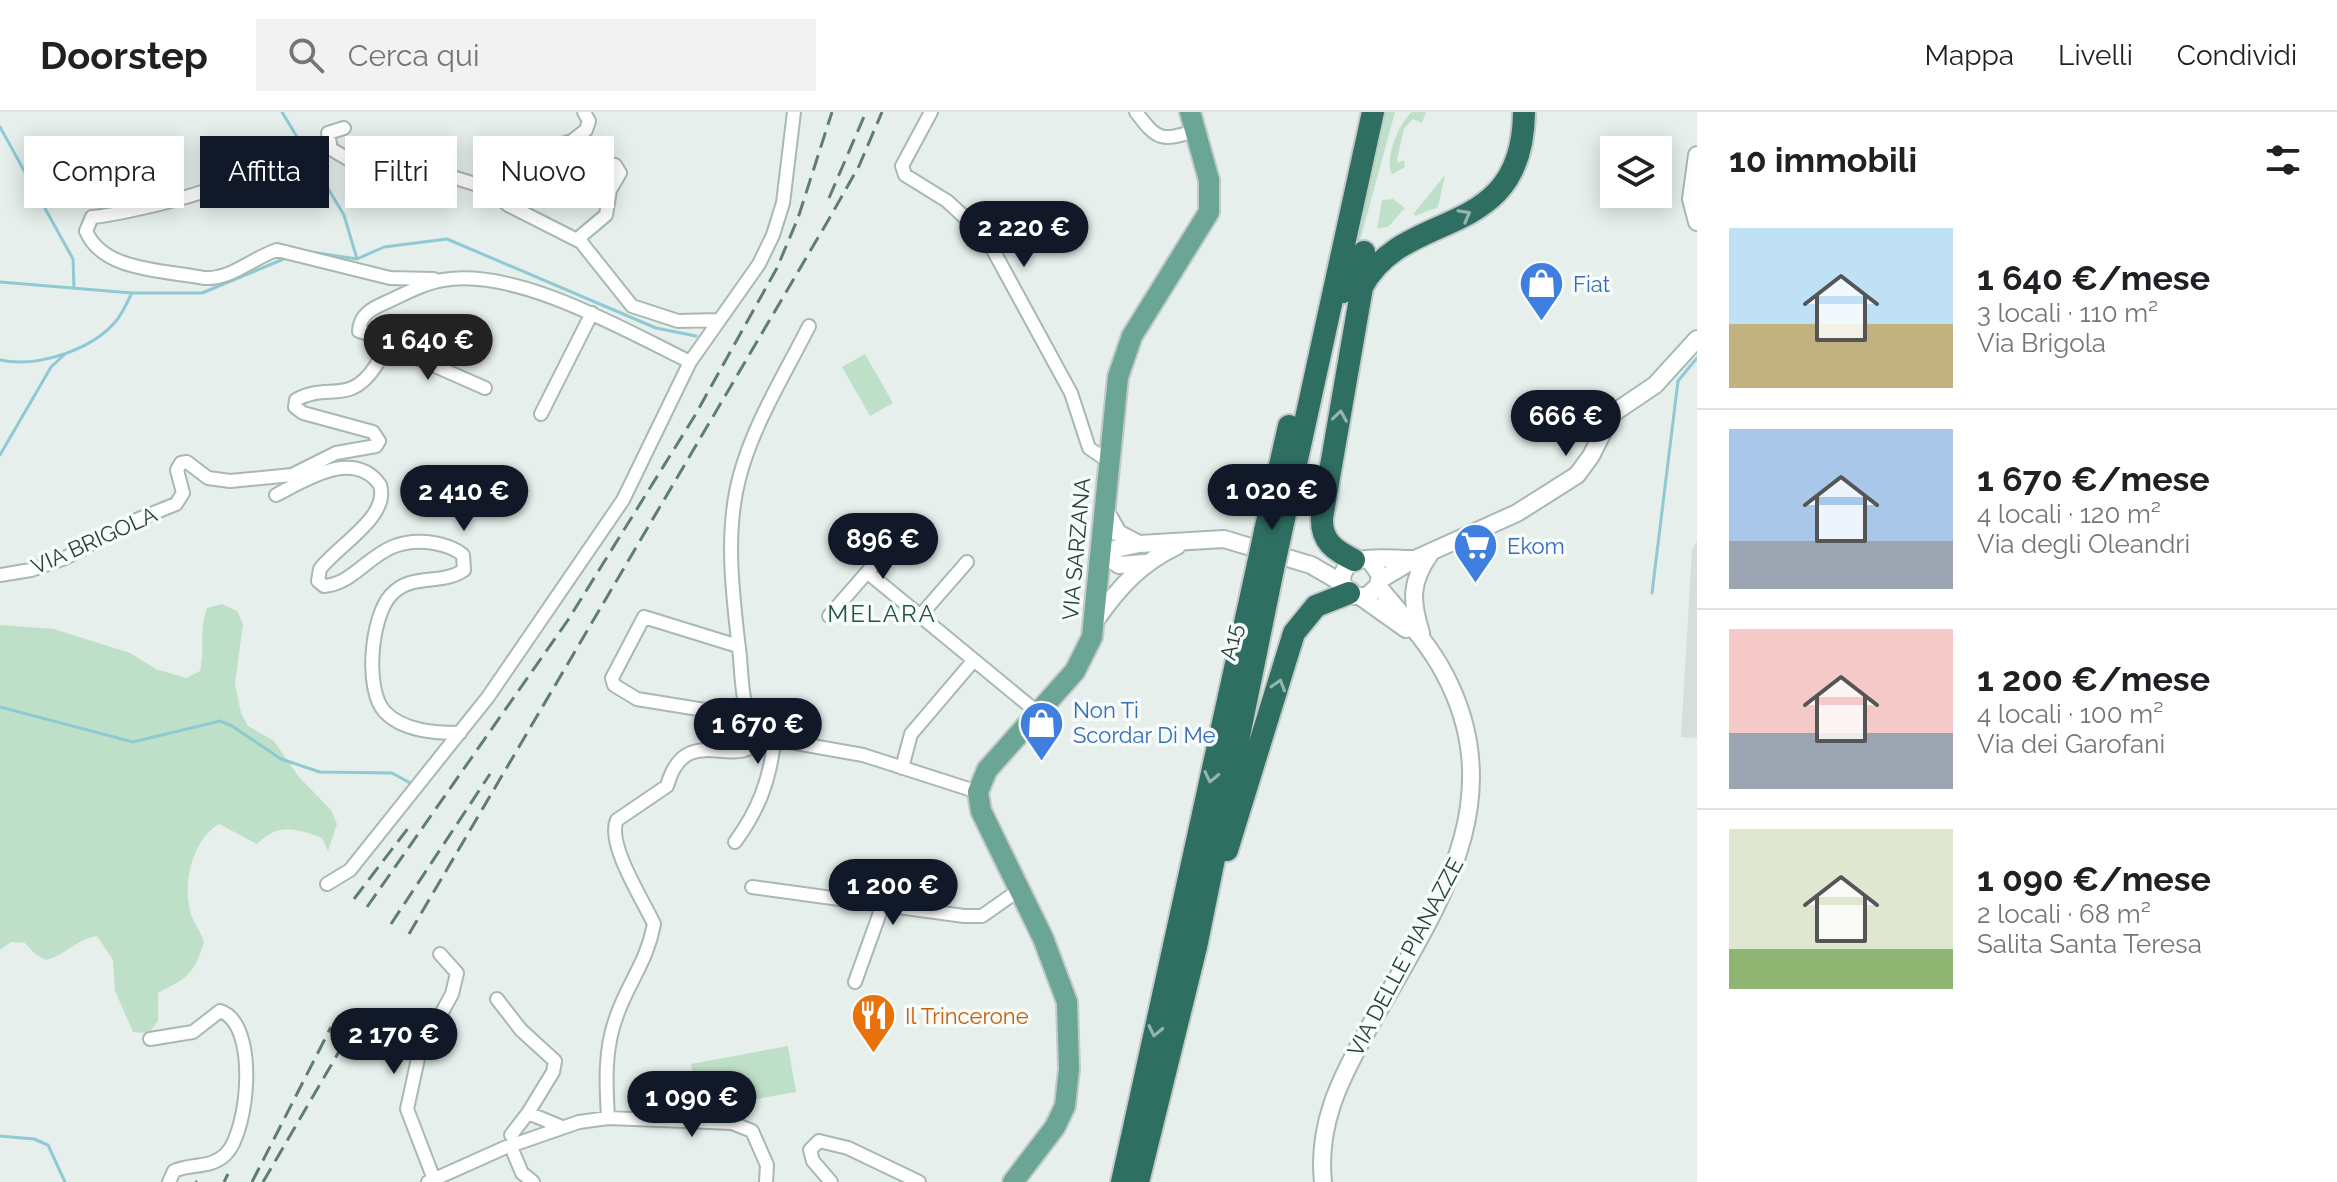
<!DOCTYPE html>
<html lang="it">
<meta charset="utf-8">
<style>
body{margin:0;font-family:Raleway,sans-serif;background:#f2f2f2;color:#202124;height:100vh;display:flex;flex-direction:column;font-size:30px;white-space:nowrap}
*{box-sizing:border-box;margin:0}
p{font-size:26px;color:#757577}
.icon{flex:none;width:44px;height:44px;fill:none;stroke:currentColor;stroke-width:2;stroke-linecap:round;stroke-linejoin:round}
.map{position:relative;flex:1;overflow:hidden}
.sheet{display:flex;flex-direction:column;background:#fff;width:640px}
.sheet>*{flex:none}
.hud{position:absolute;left:24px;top:24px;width:760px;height:72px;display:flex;gap:16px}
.controls{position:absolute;left:1600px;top:24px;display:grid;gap:16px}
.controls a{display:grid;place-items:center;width:72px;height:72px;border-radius:0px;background:#fff;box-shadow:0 4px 20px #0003;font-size:40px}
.price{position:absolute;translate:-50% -68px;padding:0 18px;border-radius:28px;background:#111827;color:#fff;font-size:26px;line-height:52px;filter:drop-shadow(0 2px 4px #0008)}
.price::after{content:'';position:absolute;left:50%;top:48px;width:24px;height:18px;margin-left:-12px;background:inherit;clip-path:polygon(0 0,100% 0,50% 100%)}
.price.current{background:#222;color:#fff}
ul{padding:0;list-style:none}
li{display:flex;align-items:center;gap:24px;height:200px;padding:0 32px}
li+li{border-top:2px solid #e0e0e0}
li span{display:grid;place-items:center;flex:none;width:224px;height:160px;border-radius:0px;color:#555}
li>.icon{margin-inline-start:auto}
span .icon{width:96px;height:96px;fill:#fffc;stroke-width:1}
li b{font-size:34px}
h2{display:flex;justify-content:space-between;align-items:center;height:96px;padding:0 32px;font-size:34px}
.chip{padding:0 28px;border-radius:0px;background:#fff;box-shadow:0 4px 20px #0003;font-size:28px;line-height:72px}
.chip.current{background:#111827;color:#fff}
header{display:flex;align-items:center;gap:48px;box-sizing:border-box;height:112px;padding:0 40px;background:#fff;border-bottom:2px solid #e0e0e0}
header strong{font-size:38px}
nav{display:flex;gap:44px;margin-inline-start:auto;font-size:28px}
.search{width:560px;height:72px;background:#f2f2f2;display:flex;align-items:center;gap:20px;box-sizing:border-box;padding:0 28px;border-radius:0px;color:#757577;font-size:30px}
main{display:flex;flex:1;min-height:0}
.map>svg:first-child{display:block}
</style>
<header>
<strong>Doorstep</strong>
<div class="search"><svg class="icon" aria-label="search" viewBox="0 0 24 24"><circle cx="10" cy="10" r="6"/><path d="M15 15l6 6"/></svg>Cerca qui</div>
<nav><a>Mappa</a><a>Livelli</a><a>Condividi</a></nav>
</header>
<main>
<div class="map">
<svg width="1697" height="1070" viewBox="0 0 1697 1070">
<rect width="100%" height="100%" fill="#e6efeb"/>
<path fill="#d4dfda" d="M1697,429v197l-16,-1 11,-187z"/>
<path fill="#bfe0c8" d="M1383,0h12l-39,143 -4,-1z
M1412,0h14l-4,11 -9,-4 -9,10 -7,30 1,4 6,-3 1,7 -13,7c-8,-16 7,-51 20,-62z
M1445,63l-7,32 -23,9 -1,-3z
M1393,87l12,9 -16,18 -12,3 5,-29z
M865,242l28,49 -23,13 -28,-49z
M222,492l15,7 6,13 -8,60 6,29 7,13 26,15 25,36 32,33 6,14 -9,27 -6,-13c-27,-10 -43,-15 -65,6l-38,-20c-27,16 -37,60 -28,90 3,9 10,18 13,28 -10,33 -17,36 -46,51v28l-9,12 -16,-1 -18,-41 -2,-31 -16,-24c-22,4 -31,19 -51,24l-11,-6 -10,-11 -14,-1 -11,8v-325l54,4 76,24 26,16 30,9 14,-7c5,-22 -1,-42 7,-63z
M788,934l8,46 -96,17 -9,-45z"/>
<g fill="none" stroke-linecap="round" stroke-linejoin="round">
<path stroke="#8ec9d4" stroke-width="3" d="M282,0l62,103 13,44
M0,15l73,132 1,29
M304,139l53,8 27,-12 63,-8 209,89 40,8
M0,170l132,11h70l84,-35
M0,248c37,8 92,-10 116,-39 7,-8 11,-19 16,-28
M0,343l51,-88 14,-13
M1652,481l26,-212 19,-23
M0,595l133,35 87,-21 12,5 49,33 39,13 72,1 20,11
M0,1024l34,3 14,6 17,37"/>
<defs>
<path id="minor" d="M931,0l-29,54 3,9 42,26 39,36 85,156 18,55 19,13
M1136,0c22,29 25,29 59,19
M344,16l-16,5 3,16 70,41 48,-14 39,12 20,17 73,37 51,64 46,15 41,-1
M250,44l3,9c-9,23 -134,50 -161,52l-6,14c17,41 80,39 118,47 27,2 48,-20 73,-28l113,28 44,1
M488,76l6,-20 6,-5 72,-22 14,-11 3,-9 -5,-9
M581,130v-6l25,-21 4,-25 10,-17 -5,-8 -14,-2
M385,232l100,44
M541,302l51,-101
M276,383c29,-15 78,-47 104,-10 10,32 -42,60 -60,84l-2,12 6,5c39,-3 51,-53 110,-43 11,2 21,5 29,12l1,15c-23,16 -52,2 -73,25 -20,21 -27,95 -6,117 18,19 50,21 75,21
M867,460l170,140
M0,463l31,-5 34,-12 64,-35 47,-19 7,-11 -6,-23 4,-7 6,-1 21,16 22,3 62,-6 44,-22 40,-7 3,-5 -6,-9 -70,-19 -8,-6 1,-7c31,-18 53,6 79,-33 5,-8 9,-14 10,-23l-7,-7 -19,-6c1,-19 17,-24 32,-31 17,-8 34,-17 52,-20 73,-13 182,50 247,82
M829,504l81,-93
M920,504l47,-54
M738,534l-94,-29 -32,61 2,7 23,14 111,18
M761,625l102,18 115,37
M902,656l9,-34 63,-74
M735,730c23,-31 35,-62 39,-101
M327,772l23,-14 138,-173 135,-197 67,-138 69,-98 14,-29 10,-32 11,-91
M752,775l212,29h18l37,-26
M855,870l27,-75
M497,887l24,31 34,31 -2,11 -25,41 34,14
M150,927l43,-7 27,-21c39,12 29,119 6,143 -15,15 -35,9 -52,17l-5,11
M608,1006c-2,-35 -4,-69 9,-103 12,-34 30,-53 37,-91 -11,-24 -48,-81 -37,-104l50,-34c19,-68 71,-11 94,-49 -19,-19 -19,-55 -21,-80 -7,-59 -16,-125 0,-182 14,-52 45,-101 69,-149
M511,1023l17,-22
M514,1042l8,19 11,9
M428,1070l76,-34 75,-26 29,-4 77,3 47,2 20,8 15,34 -1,17
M435,1070l-28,-73 12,-55 33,-60 5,-21 -17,-19
M831,1070l-18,-21 -3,-11 9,-9 29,7 71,34"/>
<path id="tertiary" d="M1697,43l-6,44 6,23
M1105,398l13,23 21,11
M1101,440l38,-8 85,-5 87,26 31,18
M1101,440l18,13 26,-2
M1370,449l10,14 -2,11 -11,10h-15l-10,-13c-2,-34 48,-23 71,-24
M1380,468l35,-21 102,-46 60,-38 14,-19 21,-42 43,-29 42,-46
M1361,485l45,32
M1096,508c23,-33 45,-57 81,-74
M1421,521c-10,-32 -11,-51 9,-79
M1323,1070c-6,-56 16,-101 43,-149 63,-115 150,-226 78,-360 -17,-32 -43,-59 -66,-87"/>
<path id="primary" d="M1013,1070l42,-55 10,-21 4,-37 -2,-67 -24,-64 -62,-127 -3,-19 9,-22 88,-99 17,-34 26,-260 14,-41 77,-124v-32l-19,-68"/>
<path id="motorway" d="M1343,180l21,-40
M1265,419l24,-105
M1280,425l93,-425
M1354,448c-20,-10 -33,-19 -32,-42l40,-231c42,-81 161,-43 162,-175
M1227,738l67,-217 22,-27 33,-13
M1122,1070l136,-618
M1138,1070l58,-235 77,-378"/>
</defs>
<use href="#minor" stroke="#a8b8b2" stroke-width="16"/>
<use href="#tertiary" stroke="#a8b8b2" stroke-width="20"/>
<use href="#primary" stroke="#c2cac8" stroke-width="24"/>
<use href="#motorway" stroke="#c2cac8" stroke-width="26"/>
<use href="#minor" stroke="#fff" stroke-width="12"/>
<use href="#tertiary" stroke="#fff" stroke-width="16"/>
<use href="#primary" stroke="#6aa596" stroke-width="20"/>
<use href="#motorway" stroke="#2f6f62" stroke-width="22"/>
<path stroke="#5f7d75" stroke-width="3" stroke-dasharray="16 8" stroke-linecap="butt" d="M829,86l37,-86
M354,787l58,-76
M367,795l201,-287 126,-203 83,-149 21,-50 34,-106
M391,812l99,-150
M409,822l420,-715 30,-53 23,-54
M196,1070l1,-1
M224,1070l4,-8
M252,1070l79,-155
M263,1070l84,-144"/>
<defs>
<path id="motorway-bridge" d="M1258,452l7,-33
M1273,457l7,-32"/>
</defs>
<use href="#motorway-bridge" stroke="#c2cac8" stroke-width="26" stroke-linecap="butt"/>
<use href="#motorway-bridge" stroke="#2f6f62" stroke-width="22"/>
</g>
<defs><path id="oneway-chevron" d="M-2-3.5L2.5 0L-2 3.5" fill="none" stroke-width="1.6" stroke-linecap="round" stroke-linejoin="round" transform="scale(2)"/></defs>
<g stroke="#93b5ae">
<use href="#oneway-chevron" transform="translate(1465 103) rotate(-29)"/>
<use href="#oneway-chevron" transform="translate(1340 304) rotate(-81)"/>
<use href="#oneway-chevron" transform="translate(1279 573) rotate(-73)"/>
<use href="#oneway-chevron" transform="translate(1211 665) rotate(102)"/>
<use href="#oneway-chevron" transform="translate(1155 919) rotate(102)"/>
</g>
<defs>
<symbol id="shop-pin" viewBox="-11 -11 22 30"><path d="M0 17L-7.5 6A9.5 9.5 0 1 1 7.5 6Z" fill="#3f7fe0" stroke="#f7fbf9"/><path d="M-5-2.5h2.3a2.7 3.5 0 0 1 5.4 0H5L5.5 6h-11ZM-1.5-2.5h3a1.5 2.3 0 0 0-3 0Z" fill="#fff"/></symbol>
<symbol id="supermarket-pin" viewBox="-11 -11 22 30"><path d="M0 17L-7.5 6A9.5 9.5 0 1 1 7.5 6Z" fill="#3f7fe0" stroke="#f7fbf9"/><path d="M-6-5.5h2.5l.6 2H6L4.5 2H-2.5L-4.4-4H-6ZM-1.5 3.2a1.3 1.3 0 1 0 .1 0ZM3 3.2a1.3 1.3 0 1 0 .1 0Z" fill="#fff"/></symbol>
<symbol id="restaurant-pin" viewBox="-11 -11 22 30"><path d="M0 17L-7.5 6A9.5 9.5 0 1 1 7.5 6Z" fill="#e8710a" stroke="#f7fbf9"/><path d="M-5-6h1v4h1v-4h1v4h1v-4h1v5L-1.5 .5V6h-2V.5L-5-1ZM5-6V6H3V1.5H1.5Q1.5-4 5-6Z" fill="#fff"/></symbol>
</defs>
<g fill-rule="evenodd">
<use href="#shop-pin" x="1516" y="146" width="51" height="69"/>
<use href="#supermarket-pin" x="1450" y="408" width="51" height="69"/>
<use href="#shop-pin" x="1016" y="586" width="51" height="69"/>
<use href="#restaurant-pin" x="848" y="878" width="51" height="69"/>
</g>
<g text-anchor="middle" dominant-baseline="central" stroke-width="7" stroke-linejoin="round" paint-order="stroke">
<g font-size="22" fill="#366cbe" stroke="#f7fbf9" text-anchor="start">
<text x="1573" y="172">Fiat</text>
<text x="1507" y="434">Ekom</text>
<text x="1073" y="598">Non Ti<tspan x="1073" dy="25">Scordar Di Me</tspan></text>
</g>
<g font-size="22" fill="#24423a" stroke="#f7fbf9">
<text transform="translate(94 428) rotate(-24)">VIA BRIGOLA</text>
<text transform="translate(1076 437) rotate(-85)">VIA SARZANA</text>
<text transform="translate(1231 530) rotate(-78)">A15</text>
<text transform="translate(1405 845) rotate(-62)">VIA DELLE PIANAZZE</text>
</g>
<g font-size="22" fill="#c56008" stroke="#f7fbf9" text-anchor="start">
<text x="905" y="904">Il Trincerone</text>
</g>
<g font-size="24" letter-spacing="2" fill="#1f5548" stroke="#f7fbf9">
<text x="882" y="501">MELARA</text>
</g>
</g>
</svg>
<div class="controls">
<a><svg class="icon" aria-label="layers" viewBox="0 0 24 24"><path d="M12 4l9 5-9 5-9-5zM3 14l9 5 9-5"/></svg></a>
</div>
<b class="price" style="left:1024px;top:157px">2 220 €</b>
<b class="price current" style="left:428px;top:270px">1 640 €</b>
<b class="price" style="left:1566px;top:346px">666 €</b>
<b class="price" style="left:1272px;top:420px">1 020 €</b>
<b class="price" style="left:464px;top:421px">2 410 €</b>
<b class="price" style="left:883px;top:469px">896 €</b>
<b class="price" style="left:758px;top:654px">1 670 €</b>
<b class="price" style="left:893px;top:815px">1 200 €</b>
<b class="price" style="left:394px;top:964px">2 170 €</b>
<b class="price" style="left:692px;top:1027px">1 090 €</b>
<div class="hud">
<a class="chip">Compra</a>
<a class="chip current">Affitta</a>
<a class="chip">Filtri</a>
<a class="chip">Nuovo</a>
</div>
</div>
<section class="sheet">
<h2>10 immobili<svg class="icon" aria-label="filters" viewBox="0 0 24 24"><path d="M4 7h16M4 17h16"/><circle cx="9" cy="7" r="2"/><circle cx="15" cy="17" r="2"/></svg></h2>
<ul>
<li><span style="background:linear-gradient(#bfe0f5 60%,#c2b280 0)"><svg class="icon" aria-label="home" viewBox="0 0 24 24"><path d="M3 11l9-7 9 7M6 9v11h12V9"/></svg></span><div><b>1 640 €/mese</b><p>3 locali · 110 m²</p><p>Via Brigola</p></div></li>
<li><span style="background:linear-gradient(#a9c7e8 70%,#9aa5b1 0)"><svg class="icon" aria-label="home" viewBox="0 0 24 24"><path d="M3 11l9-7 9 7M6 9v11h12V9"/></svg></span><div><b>1 670 €/mese</b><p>4 locali · 120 m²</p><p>Via degli Oleandri</p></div></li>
<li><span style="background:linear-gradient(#f6c9c9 65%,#9aa5b1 0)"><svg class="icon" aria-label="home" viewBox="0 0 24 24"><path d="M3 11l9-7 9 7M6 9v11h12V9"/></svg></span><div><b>1 200 €/mese</b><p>4 locali · 100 m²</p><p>Via dei Garofani</p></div></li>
<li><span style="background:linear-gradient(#dfe7d0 75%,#8fb573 0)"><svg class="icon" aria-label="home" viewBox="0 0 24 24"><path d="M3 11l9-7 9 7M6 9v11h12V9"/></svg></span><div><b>1 090 €/mese</b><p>2 locali · 68 m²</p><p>Salita Santa Teresa</p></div></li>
</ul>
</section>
</main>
